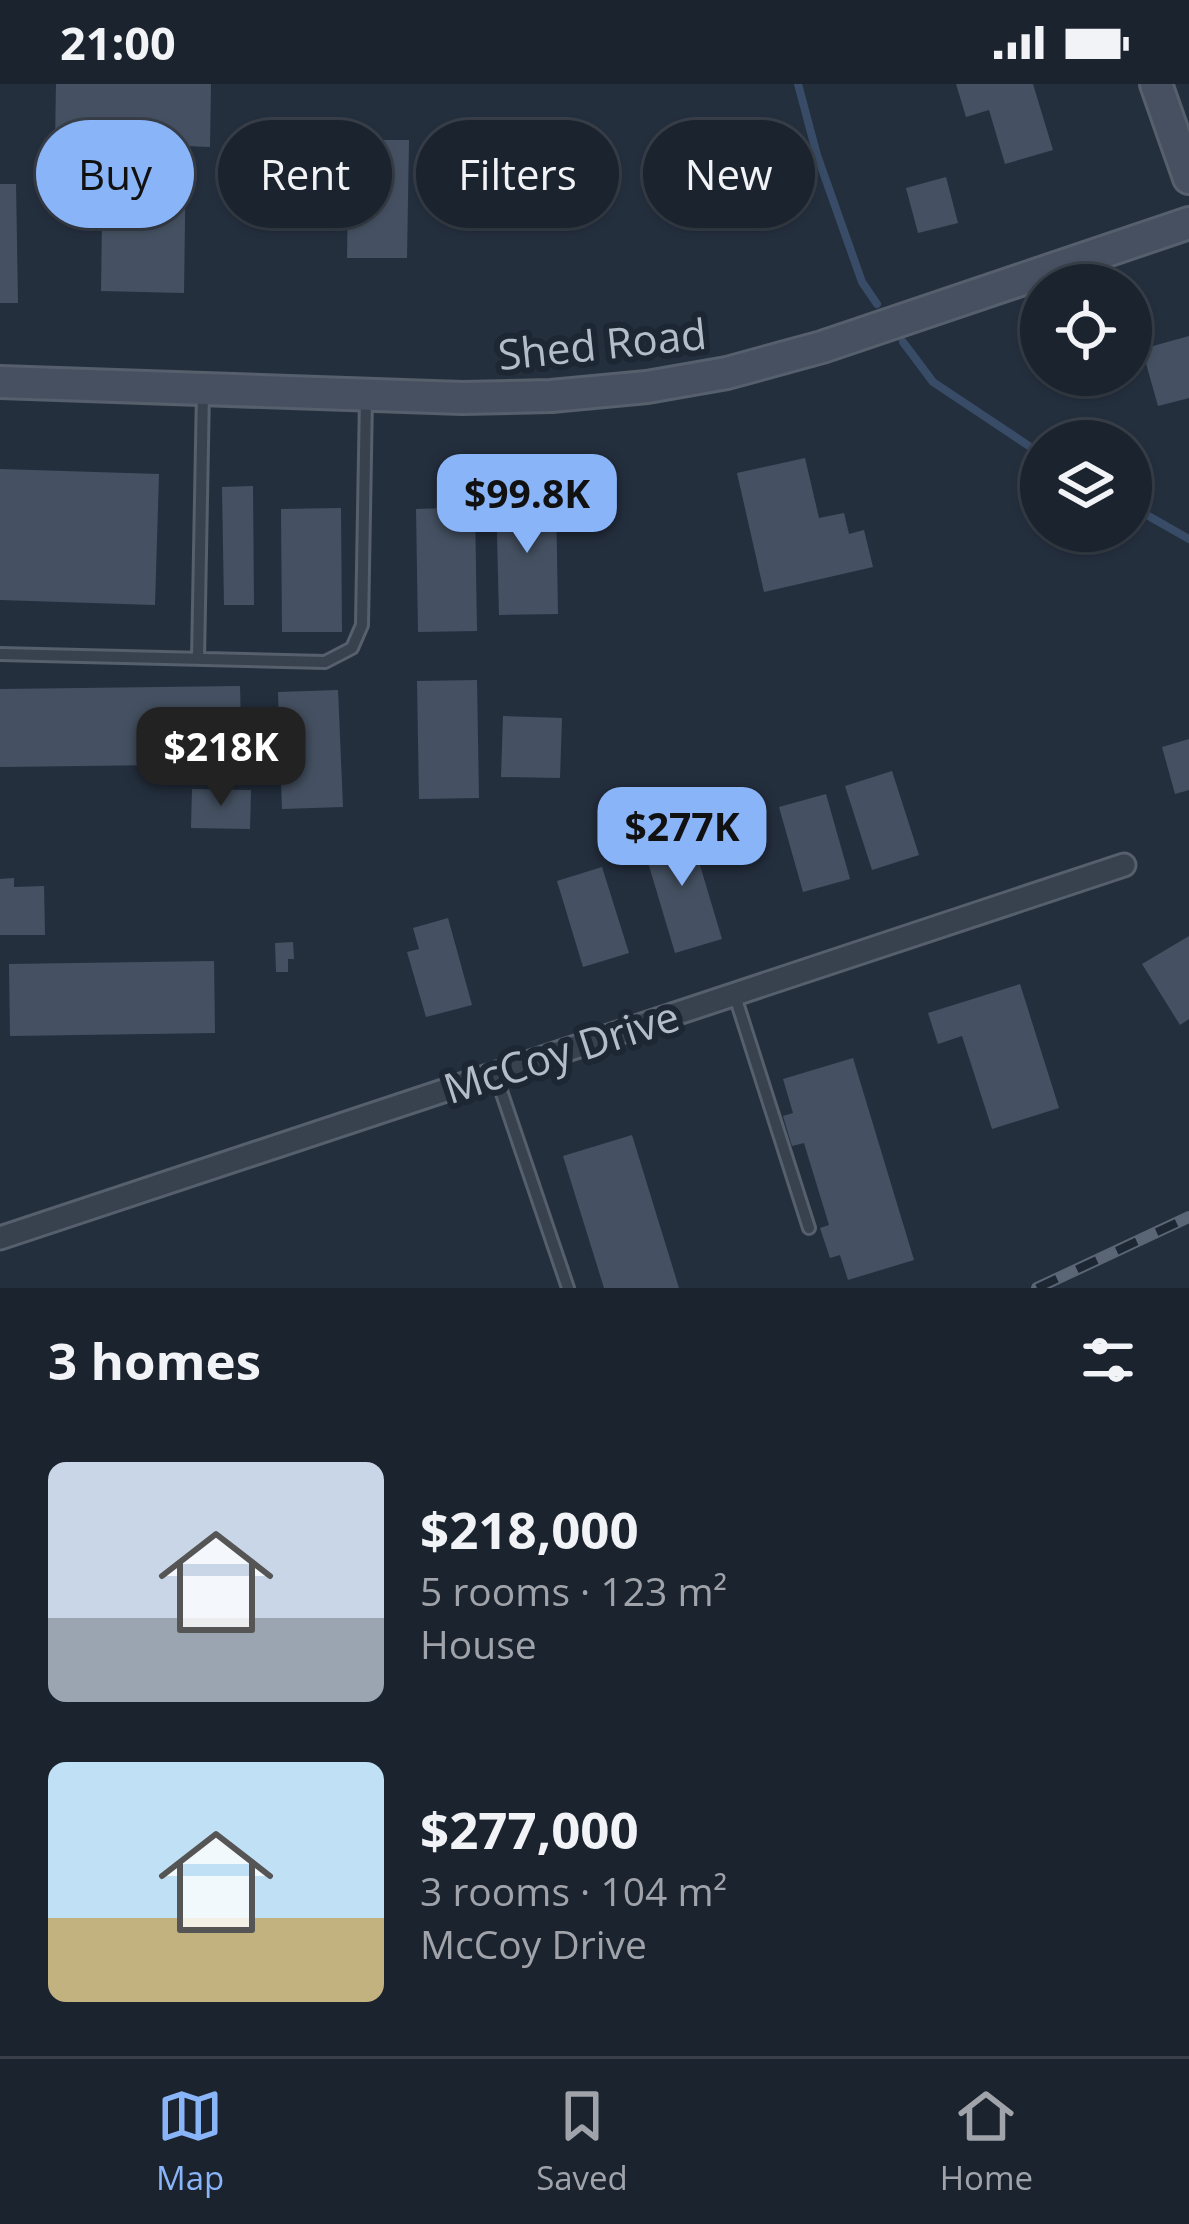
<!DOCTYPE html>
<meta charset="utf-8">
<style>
body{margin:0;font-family:"Open Sans",sans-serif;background:#242b36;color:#f1f3f6;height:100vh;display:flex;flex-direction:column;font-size:45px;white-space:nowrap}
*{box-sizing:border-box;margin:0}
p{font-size:39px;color:#a0a4aa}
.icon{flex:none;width:66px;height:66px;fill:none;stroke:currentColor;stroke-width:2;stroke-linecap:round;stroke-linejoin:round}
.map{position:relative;height:1204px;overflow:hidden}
.side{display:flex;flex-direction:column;background:#1b232e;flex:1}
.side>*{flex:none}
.banner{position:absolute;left:36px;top:36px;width:1119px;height:108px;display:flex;gap:24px}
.controls{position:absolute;left:1020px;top:180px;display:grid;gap:24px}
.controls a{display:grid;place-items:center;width:132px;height:132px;border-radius:50%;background:#1b232e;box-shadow:0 3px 9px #0004,0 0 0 3px #39404a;font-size:60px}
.price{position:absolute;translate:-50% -102px;padding:0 27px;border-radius:24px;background:#8ab4f8;color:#111;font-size:39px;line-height:78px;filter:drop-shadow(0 3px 6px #0008)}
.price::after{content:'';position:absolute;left:50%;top:72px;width:36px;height:27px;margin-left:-18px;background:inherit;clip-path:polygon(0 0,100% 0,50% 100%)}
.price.on{background:#222;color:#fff}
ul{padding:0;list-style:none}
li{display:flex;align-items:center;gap:36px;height:300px;padding:0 48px}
li span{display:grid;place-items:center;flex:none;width:336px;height:240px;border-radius:18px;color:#555}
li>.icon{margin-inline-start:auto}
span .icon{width:144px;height:144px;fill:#fffc;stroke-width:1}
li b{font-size:51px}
h2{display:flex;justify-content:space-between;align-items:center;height:144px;padding:0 48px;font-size:51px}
.chip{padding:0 42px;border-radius:54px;background:#1b232e;box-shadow:0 3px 9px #0004,0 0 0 3px #39404a;font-size:42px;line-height:108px}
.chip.on{background:#8ab4f8;color:#111}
.status{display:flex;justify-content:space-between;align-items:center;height:84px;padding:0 60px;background:#1b232e;direction:ltr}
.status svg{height:33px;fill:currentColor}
.menu{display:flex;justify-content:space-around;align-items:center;height:168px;border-top:3px solid #39404a;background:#1b232e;font-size:33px;color:#a0a4aa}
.menu a{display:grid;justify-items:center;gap:6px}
.menu .on{color:#8ab4f8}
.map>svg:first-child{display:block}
</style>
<div class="status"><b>21:00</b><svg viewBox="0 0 49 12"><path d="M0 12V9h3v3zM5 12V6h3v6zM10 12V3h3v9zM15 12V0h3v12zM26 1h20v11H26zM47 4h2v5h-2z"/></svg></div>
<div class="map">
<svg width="1189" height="1204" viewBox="0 0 1189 1204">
<rect width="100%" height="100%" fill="#242f3e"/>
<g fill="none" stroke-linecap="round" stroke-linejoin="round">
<path stroke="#394c67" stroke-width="8" d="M798,0l19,71 45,127 15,22
M903,258l30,40 108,72
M1131,422l58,33"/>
</g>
<path fill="#455162" d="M56,0h155l-1,63 -24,-1 -2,147 -83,-2 2,-147 -48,-1z
M956,0h77l20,66 -48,14 -16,-54 -23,7z
M349,56h60l-2,118h-60z
M946,93l12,46 -40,10 -12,-45z
M0,100h16l2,119h-18z
M1189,252v62l-31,8 -16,-57z
M805,374l14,60 25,-5 5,21 15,-4 9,37 -109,25 -27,-119z
M0,385l159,5 -4,131 -155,-5z
M253,402l1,119h-30l-2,-118z
M496,413h60l2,117 -59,1z
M475,423l2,124 -59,1 -2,-123z
M341,424l1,124h-60l-1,-123z
M477,596l2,118 -60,1 -2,-118z
M240,602l2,78 -242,3v-78z
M338,606l5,117 -61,2 -4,-117z
M503,632l59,2 -2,60 -59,-1z
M1189,655v51l-14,4 -13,-47z
M892,687l27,84 -47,15 -27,-84z
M192,705l59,1 -1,39 -59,-1z
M826,710l24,85 -47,13 -24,-85z
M688,741l34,114 -47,14 -34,-114z
M602,783l27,86 -46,14 -26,-86z
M14,794v9l30,-1 1,49h-45v-56z
M448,834l24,87 -46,12 -19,-65 12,-3 -6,-21z
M1189,852v83l-9,6 -38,-61z
M293,858l1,17h-6v13h-12l-1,-29z
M214,877l1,72 -205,3 -1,-72z
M1020,900l39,124 -67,21 -30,-93 -24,8 -10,-31z
M853,974l61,202 -66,20 -8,-25 -10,3 -10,-30 9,-3 -25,-82 -12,3 -9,-30 10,-3 -10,-34z
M632,1051l47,153h-75l-41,-132z"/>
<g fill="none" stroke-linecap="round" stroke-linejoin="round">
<defs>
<path id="lane" d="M0,570l325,8 27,-14 10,-23 4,-227
M198,575l5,-267
M734,909l75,235
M495,989l73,215"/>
<path id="street" d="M0,1154l1124,-373"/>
<path id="secondary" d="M1156,0l33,94
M0,298l462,16 89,-2 96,-9 80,-14 95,-26 367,-124"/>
</defs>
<use href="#lane" stroke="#565f6c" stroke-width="16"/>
<use href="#street" stroke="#565f6c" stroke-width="27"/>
<use href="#secondary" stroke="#565f6c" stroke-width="36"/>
<use href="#lane" stroke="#38414e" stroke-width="10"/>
<use href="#street" stroke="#38414e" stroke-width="21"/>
<use href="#secondary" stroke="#465061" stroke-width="30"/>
<defs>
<path id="rail" d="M1037,1204l152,-71"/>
</defs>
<use href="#rail" stroke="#5a6575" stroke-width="12"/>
<use href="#rail" stroke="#1d2633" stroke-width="8" stroke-dasharray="22" stroke-linecap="butt"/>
</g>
<g text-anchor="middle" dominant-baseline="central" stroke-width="12" stroke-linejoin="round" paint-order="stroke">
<g font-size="42" fill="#b4bcc9" stroke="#1d2633">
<text transform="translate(602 259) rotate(-6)">Shed Road</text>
<text transform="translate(561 967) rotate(-18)">McCoy Drive</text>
</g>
</g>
</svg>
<div class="controls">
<a><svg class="icon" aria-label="locate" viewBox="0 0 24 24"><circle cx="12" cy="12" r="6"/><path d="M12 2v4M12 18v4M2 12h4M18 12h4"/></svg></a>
<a><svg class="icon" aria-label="layers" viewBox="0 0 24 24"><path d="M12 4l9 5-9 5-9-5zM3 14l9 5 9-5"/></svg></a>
</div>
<b class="price" style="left:527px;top:472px">$99.8K</b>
<b class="price on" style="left:221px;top:725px">$218K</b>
<b class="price" style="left:682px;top:805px">$277K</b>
<div class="banner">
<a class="chip on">Buy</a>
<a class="chip">Rent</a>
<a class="chip">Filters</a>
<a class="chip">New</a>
</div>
</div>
<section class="side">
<h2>3 homes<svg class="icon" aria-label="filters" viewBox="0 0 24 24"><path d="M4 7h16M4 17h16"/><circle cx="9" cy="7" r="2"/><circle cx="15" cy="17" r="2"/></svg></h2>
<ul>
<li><span style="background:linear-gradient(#c9d6e8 65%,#9aa5b1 0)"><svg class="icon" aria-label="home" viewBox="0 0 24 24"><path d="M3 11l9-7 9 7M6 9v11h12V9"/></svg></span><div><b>$218,000</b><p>5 rooms · 123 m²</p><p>House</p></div></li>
<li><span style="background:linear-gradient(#bfe0f5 65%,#c2b280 0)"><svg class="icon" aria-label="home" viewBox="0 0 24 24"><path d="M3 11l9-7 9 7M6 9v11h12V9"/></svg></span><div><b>$277,000</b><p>3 rooms · 104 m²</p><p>McCoy Drive</p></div></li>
</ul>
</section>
<nav class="menu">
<a class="on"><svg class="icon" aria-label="map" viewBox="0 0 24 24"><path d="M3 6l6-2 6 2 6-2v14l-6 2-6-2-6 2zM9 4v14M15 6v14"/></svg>Map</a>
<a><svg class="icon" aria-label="saved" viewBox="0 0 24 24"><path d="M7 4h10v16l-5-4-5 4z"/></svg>Saved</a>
<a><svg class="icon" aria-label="home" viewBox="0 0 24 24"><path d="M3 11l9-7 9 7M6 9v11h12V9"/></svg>Home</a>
</nav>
